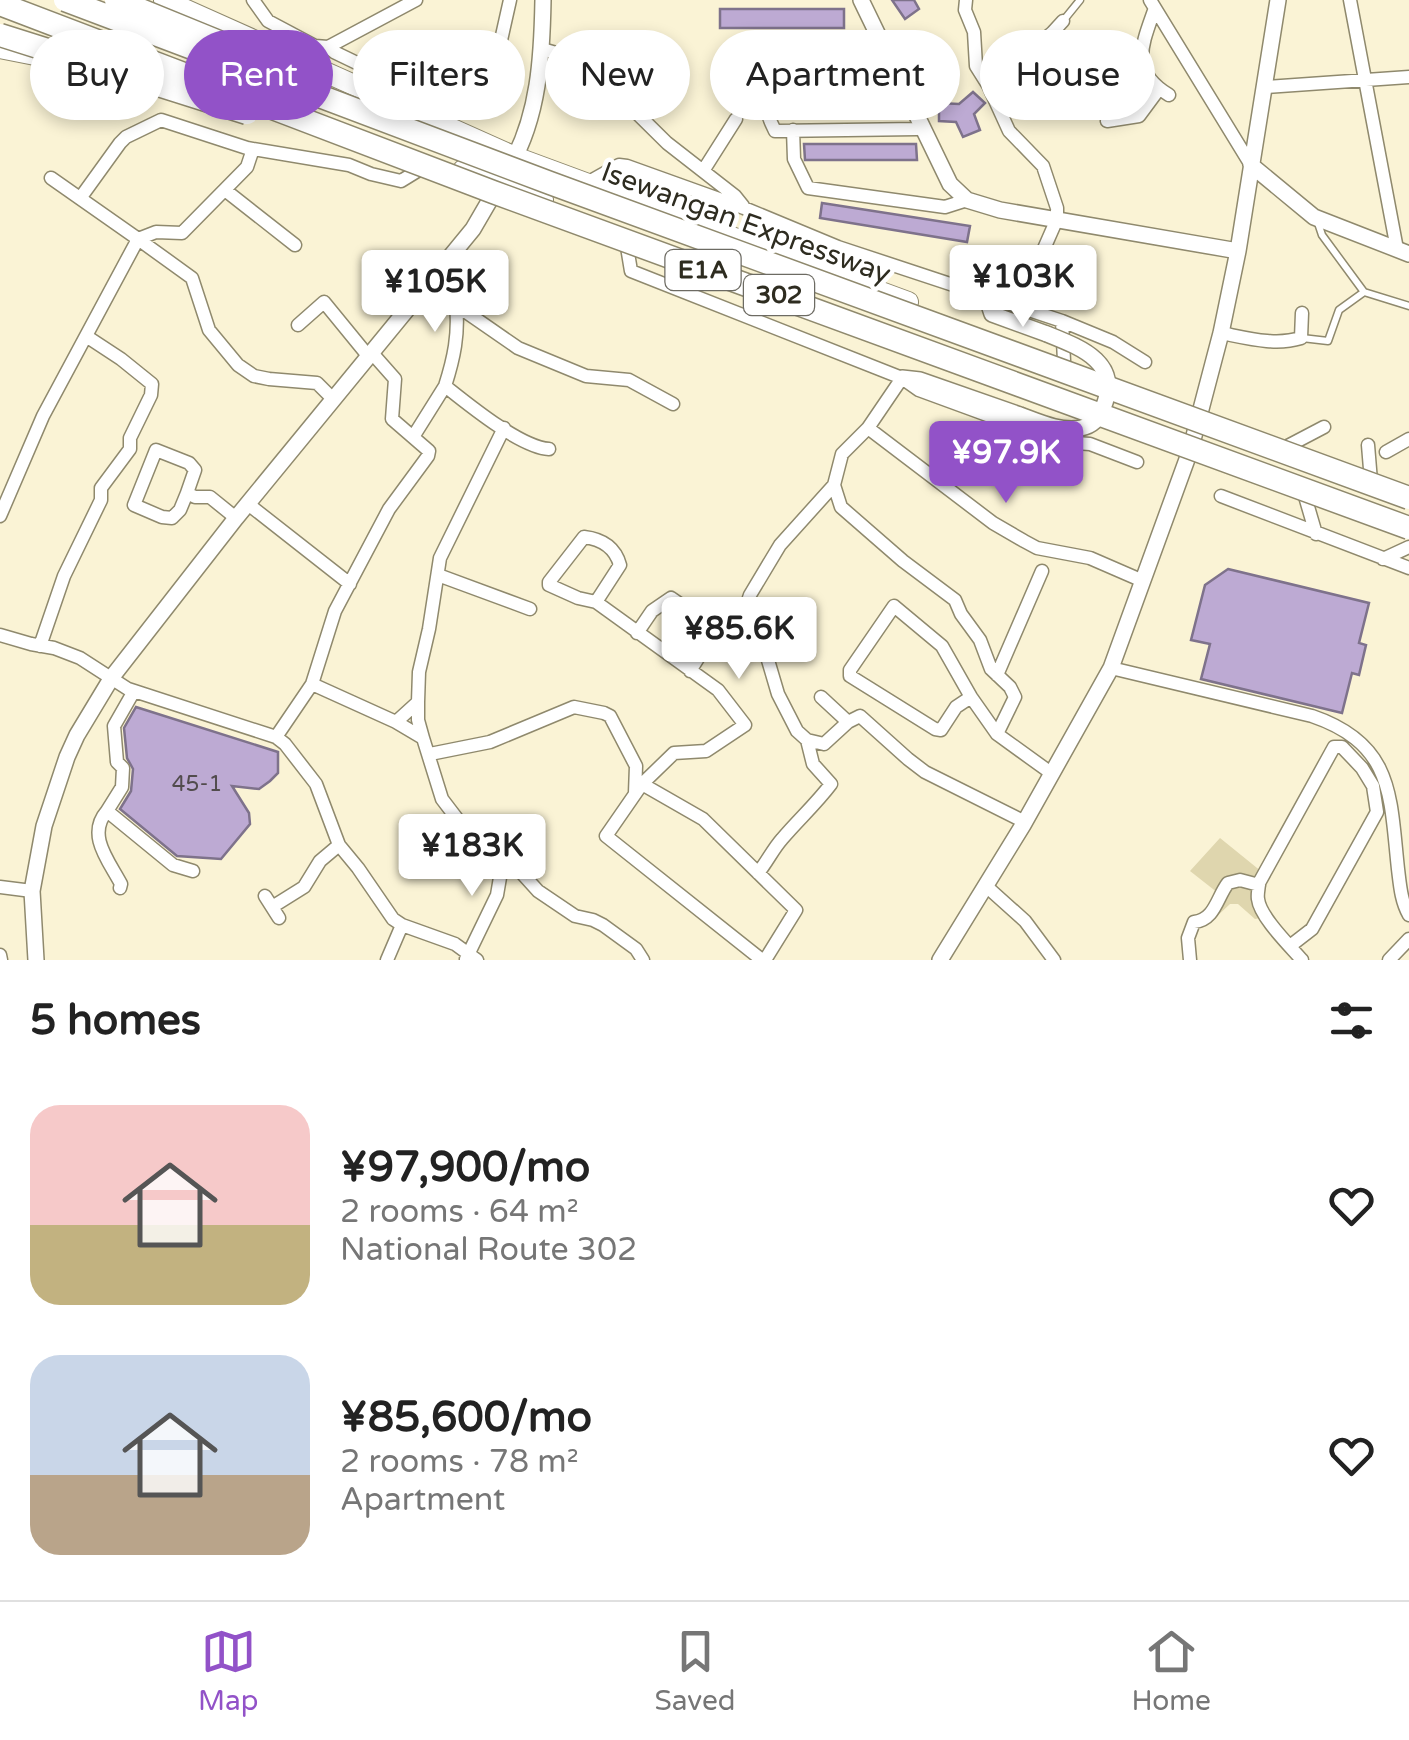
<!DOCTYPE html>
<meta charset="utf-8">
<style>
body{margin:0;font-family:"Varela Round",sans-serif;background:#f2f2f2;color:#222;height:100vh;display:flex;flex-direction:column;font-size:38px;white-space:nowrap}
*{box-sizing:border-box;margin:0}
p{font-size:32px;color:#767676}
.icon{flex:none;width:55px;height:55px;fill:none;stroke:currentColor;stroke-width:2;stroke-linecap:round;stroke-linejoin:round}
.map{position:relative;height:960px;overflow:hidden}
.panel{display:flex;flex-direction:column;background:#fff;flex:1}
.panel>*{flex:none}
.guide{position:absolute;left:30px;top:30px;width:1350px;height:90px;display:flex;gap:20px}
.price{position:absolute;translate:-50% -85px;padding:0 22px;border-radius:10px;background:#fff;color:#222;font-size:32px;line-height:65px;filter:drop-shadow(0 2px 5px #0008)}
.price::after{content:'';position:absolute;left:50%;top:60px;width:30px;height:22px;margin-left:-15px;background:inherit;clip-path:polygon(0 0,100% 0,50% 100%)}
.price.active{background:#9252c8;color:#fff}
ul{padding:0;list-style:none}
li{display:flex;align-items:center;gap:30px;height:250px;padding:0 30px}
li span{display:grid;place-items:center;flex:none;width:280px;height:200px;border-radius:30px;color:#555}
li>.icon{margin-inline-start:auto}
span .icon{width:120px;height:120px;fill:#fffc;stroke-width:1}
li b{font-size:42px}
h2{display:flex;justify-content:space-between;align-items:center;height:120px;padding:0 30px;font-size:42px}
.chip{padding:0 35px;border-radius:45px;background:#fff;box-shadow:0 5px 15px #0003;font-size:35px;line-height:90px}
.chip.active{background:#9252c8;color:#fff}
.menu{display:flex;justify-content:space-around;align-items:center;height:140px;border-top:2px solid #e0e0e0;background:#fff;font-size:28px;color:#767676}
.menu a{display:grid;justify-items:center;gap:5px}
.menu .active{color:#9252c8}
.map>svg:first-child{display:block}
</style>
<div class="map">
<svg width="1409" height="960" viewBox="0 0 1409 960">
<rect width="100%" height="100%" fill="#faf3d5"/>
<path fill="#dfd6ae" d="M1220,838l42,34 -1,46 -6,1 -17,-15h-8l-16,15 -4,-4 8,-22 -28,-22z"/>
<path fill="#bdaad3" stroke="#7e728b" stroke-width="2.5" d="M892,0h22l5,9 -14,10z
M720,9h124v19h-124z
M770,81h111l1,16h-109z
M973,92l12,11 -11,11 6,16 -17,7 -7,-15 -17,-1v-18l20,1z
M804,144h112l1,16h-112z
M822,203l148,23 -3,16 -147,-24z
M1228,569l141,34 -10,40 7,2 -7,30 -7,-2 -10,40 -141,-34 9,-35 -19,-4 14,-55z
M136,707l142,45v21l-8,8 -11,8 -27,-3 17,27 1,11 -29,35 -44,-3 -57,-47 11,-18 2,-22 -6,-11 -3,-30z"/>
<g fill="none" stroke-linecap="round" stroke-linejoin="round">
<defs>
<path id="service" d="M1063,21l17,-21
M1317,220l5,15 42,57 45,14
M1302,338l26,3 11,-31 25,-18"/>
<path id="minor" d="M253,0l15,21 47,25 13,1 88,-47
M966,0l-1,10 9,22 2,34 12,19 21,46 34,35 14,42v11l-25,57 -35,25
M1150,0l101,165
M1350,0l47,249
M1155,8c-13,37 -26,63 14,87
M328,47l6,5 85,41 53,19 25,-54 13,-58
M542,49l32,9 18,11 75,74 68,53 8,10
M890,57l-131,2c0,27 4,48 16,72l142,-2 5,-4
M988,85l64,-52 11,-12
M1265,87l144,-10
M1107,121l32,-5 20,-27
M793,130l1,29 14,29 137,19 22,-7
M703,171l33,-52
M51,178l87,61 18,-7 26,1 65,-66 6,-18
M587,183l32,-18 8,1 117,42 94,39 224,74 51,21 32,20
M225,190l70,55
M81,197l39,-54 6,-6 35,-17 86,28 102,17 22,9 30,7 26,-16
M626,241l5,30 271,107 17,12 142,52 29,2 47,18
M430,282l26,23c3,29 -2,53 -11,81
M456,305l62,43 68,28 43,4 44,24
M1062,321l2,40
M298,325l26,-23 45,55
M1221,333c26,5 54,13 80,5l1,-25
M902,378l-34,50 -26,26 -8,31 7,22 62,54 52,39 6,14 19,26 11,29 19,18 5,10 -18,37
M868,428l125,95 31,18 13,7 53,10 53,23
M413,437l32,-51c24,19 75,61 104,63
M1368,445l3,36
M1284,448l40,-21
M1386,452l23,-13
M187,493l8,-23 -6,-7 -33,-13 -22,55 28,12 10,1 8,-8 7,-17 8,4h15l26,21
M1304,493l12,41
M1221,496l188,72
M248,504l102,80
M0,516l43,-100 95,-177 54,39 17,52 29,35 16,11 15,3 48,4 16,16
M1383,559l26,-12
M438,575l92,34
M596,602l24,-37c-5,-18 -19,-26 -36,-28l-35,45v3l29,13 18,4 122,88 27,35 -39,26 -32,2 -32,31
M741,622l20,21 4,7 13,44 19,37 10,9 17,4 24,-22
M637,633l15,-22 19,-13 36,25 9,-15 25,14 9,-27 30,-50 54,-60
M0,635l31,9 23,4 26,10 48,31 148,48 9,7 31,40 23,61 19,23 35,51 9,6 53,19 22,16
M40,646l24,-70 37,-76v-12l29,-39v-11l21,-43 1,-11 -31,-25 -35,-23
M1111,668l201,48c82,28 78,80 86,153 2,16 3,32 11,46
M690,671l13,-21 4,-27
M997,675l45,-104
M312,684l84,38 27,16 19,61 16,21 41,28 39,43 37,25 18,4 10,5 33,24 7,11
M134,691l-20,35 3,36 6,6 -1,19 -15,24 66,54 20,6
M821,697l27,25 12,-6 48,43 17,13 100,50
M971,697l-15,10 -15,23 -6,-1 -85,-53v-6l44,-64 48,40 29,51 26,37 54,39
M418,702v18l5,18
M396,722l22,-20 1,-30 10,-43 11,-71 64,-130
M276,737l36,-53 23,-73 54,-102 39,-53 1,-5 -37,-32 3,-40 -23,-26
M430,754l60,-12 84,-35 30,6 6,3 26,50 -1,27
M107,811c-21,24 2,50 14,73l-1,4
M758,873c9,-11 15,-24 24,-34 16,-19 34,-35 49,-55l-18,-20 -6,-24
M986,886l39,35 29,39
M0,887l32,4
M265,896l14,22
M272,907l32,-20 16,-26 19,-16
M1290,946l22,-17 65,-117 -4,-26 -11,-18 -20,-21h-8l-75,136c0,5 -2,11 -1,16 2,18 32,47 44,61
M0,955l1,5
M466,959l31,-64 7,-41
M387,960l15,-35
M762,960l-156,-124 36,-52 61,35 93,91 -31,50
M1190,960l-2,-22 6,-16c21,-2 23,-25 34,-39l12,-3 19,5
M1389,960l20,-21"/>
<path id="tertiary" d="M861,0l89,184 17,16 33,10 238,41
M1251,165l63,52 95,37
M510,166c29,-50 32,-110 33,-166
M997,301l-7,7 2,6 55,20
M902,378l18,2 100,35
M36,960l-4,-69 12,-65 23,-69 10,-22 35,-58 124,-159 237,-289 25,-43
M940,960l83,-135 88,-157 79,-217 31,-118 17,-82 40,-251"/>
<path id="trunk" d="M164,0l351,157 393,145
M0,48l35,7
M463,170l37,12 43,18"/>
</defs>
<use href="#service" stroke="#8f896d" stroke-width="9"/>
<use href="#minor" stroke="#8f896d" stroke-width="15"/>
<use href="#tertiary" stroke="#8f896d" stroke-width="18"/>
<use href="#trunk" stroke="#8f896d" stroke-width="22"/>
<use href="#service" stroke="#fff" stroke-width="6"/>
<use href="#minor" stroke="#fff" stroke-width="12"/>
<use href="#tertiary" stroke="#fff" stroke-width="15"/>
<use href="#trunk" stroke="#fff" stroke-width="20"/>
<defs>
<path id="tertiary-bridge" d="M1020,415c19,7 40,17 61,13 11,-2 18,-9 22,-20 19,-45 -21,-60 -56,-74"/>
<path id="motorway-bridge" d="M65,0l485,183 859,315
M116,0l103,42
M0,4l493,188 916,336
M0,35l247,78"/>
</defs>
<use href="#tertiary-bridge" stroke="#8f896d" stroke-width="18" stroke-linecap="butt"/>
<use href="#motorway-bridge" stroke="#8f896d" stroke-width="25" stroke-linecap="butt"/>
<use href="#tertiary-bridge" stroke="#fff" stroke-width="15"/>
<use href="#motorway-bridge" stroke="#fff" stroke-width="22"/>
</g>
<g text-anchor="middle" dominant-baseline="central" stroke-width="9" stroke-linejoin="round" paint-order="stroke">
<g font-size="22" fill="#524c4d">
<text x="197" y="784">45-1</text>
</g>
<g fill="#fff" stroke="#6d6b63" stroke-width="2.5">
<rect x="665.5" y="250" width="75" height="40" rx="8"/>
<rect x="744" y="275" width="70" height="40" rx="8"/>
</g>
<g font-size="25" font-weight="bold" fill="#2e2c20">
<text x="703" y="270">E1A</text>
<text x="779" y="295">302</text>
</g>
<g font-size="28" fill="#2e2c20" stroke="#fff">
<text transform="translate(746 223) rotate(20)">Isewangan Expressway</text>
</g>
</g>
</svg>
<b class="price" style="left:1023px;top:330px">¥103K</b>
<b class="price" style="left:435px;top:335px">¥105K</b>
<b class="price active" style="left:1006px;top:506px">¥97.9K</b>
<b class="price" style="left:739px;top:682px">¥85.6K</b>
<b class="price" style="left:472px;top:899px">¥183K</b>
<div class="guide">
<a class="chip">Buy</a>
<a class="chip active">Rent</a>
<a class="chip">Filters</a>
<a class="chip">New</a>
<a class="chip">Apartment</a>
<a class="chip">House</a>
</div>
</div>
<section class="panel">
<h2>5 homes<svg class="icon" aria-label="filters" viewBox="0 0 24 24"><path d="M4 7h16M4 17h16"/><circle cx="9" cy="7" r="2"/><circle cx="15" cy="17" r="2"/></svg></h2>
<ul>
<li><span style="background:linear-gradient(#f6c9c9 60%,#c2b280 0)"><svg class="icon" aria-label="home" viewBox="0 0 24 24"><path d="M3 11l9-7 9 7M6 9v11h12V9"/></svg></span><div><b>¥97,900/mo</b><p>2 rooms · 64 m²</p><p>National Route 302</p></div><svg class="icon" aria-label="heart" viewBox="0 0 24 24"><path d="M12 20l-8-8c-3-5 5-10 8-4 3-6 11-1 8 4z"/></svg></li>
<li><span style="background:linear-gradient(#c9d6e8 60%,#b9a48a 0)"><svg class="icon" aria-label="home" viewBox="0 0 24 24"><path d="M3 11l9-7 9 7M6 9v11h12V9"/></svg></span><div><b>¥85,600/mo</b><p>2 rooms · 78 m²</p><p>Apartment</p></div><svg class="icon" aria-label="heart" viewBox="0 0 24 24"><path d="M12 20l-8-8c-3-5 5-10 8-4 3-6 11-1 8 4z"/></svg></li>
</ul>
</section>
<nav class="menu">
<a class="active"><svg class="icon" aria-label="map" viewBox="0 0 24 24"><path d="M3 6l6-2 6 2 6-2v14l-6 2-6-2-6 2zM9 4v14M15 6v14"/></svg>Map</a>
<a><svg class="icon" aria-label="saved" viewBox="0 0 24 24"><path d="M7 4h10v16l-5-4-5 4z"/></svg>Saved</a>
<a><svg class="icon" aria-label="home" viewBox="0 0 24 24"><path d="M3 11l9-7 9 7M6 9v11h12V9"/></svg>Home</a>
</nav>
